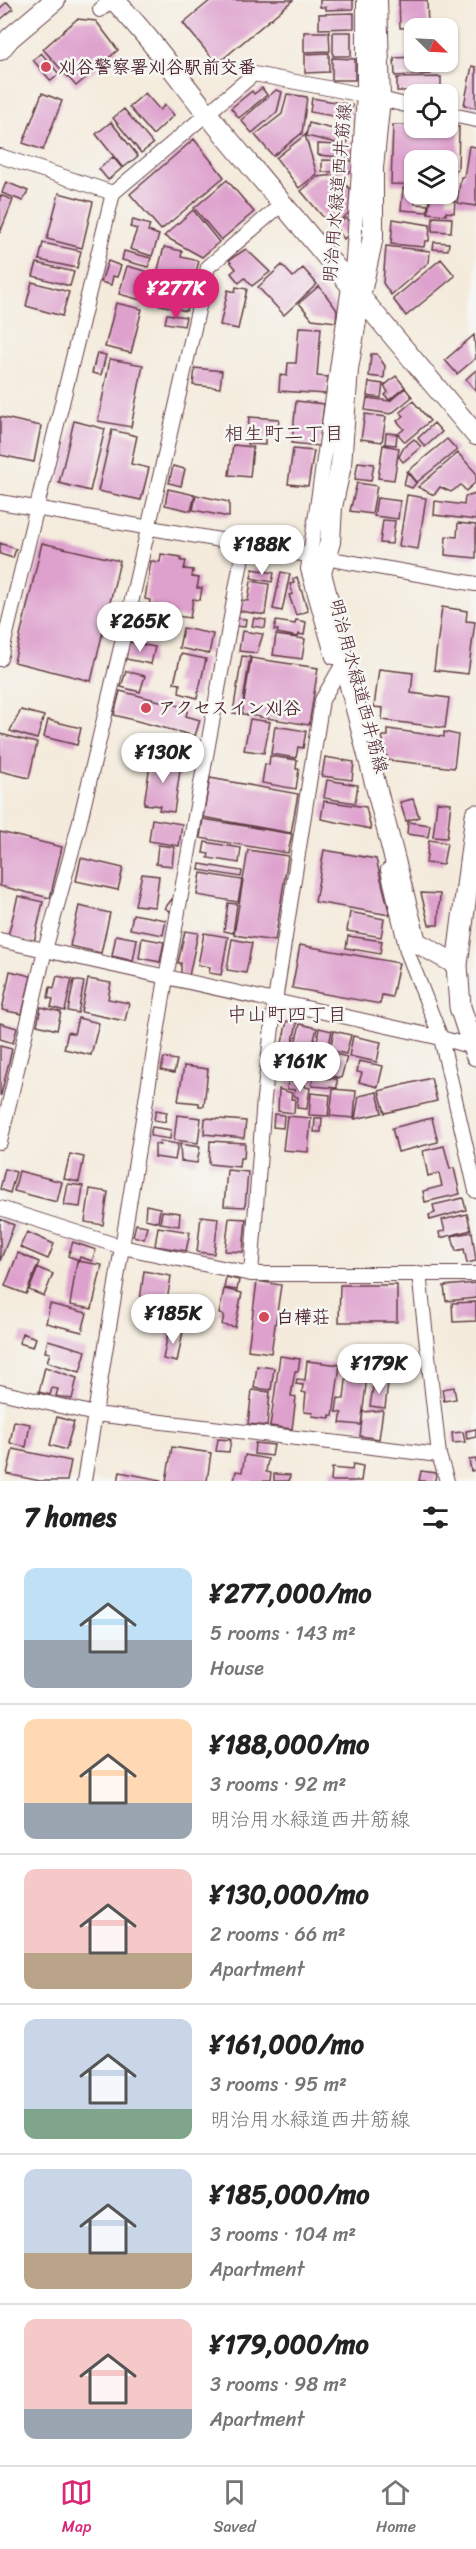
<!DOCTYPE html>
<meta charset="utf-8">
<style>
body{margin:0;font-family:Sriracha,"Klee One",sans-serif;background:#f2f2f2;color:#222;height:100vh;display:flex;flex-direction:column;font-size:22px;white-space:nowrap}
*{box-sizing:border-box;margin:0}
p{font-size:20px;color:#767676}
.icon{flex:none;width:33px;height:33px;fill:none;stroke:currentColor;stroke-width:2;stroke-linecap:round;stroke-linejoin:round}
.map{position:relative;height:1481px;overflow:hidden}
.side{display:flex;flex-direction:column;background:#fff;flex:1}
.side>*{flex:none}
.needle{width:39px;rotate:114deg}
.controls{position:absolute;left:404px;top:18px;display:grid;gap:12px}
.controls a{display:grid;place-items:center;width:54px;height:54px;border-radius:12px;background:#fff;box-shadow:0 2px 4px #0004;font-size:30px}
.price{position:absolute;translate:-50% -51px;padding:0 14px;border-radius:21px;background:#fff;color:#222;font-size:20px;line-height:39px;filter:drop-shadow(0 2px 3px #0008)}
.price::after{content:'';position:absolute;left:50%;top:36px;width:18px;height:14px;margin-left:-9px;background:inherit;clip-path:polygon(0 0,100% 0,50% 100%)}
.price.current{background:#db2777;color:#fff}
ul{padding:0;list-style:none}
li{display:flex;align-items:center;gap:18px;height:150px;padding:0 24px}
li+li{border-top:2px solid #e0e0e0}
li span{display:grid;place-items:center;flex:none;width:168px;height:120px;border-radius:12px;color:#555}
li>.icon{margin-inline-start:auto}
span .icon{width:72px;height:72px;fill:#fffc;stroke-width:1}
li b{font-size:26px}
h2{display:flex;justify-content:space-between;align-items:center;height:72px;padding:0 24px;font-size:26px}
.dock{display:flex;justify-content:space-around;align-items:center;height:84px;border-top:2px solid #e0e0e0;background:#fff;font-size:16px;color:#767676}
.dock a{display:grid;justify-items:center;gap:3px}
.dock .current{color:#db2777}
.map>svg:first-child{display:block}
</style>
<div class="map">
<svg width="476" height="1481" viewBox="0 0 476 1481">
<rect width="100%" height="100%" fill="#f6f6f2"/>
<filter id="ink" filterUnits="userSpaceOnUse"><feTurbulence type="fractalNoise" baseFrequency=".0167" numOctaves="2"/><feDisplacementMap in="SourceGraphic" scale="12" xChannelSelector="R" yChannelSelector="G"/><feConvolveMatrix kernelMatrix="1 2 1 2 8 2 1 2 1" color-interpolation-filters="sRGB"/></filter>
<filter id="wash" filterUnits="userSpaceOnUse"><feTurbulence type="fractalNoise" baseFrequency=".008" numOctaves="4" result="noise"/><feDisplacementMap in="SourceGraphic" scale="24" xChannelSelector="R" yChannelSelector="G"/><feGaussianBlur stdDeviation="1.35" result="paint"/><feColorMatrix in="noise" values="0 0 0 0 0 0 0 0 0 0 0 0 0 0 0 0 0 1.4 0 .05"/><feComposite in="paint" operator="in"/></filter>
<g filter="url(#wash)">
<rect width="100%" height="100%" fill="#f4ebdc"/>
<path fill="#d1bdcc" d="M0,1216l19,7 -19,46z"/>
<g id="blocks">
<path fill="#dea1cd" d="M211,0h82l-76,64 -34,-41z
M320,0h33v9l-27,1v-3h-6z
M399,0h28l1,27 -28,1z
M7,2l6,7 -13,11v-12z
M354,13v15l-35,1v-15z
M77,19l19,2 22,29 -42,36 -33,-37z
M304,32h25l1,19 -26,1z
M333,32h18v24h-18z
M41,53l18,21 -8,7 -18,-21z
M329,53v19l-24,1v-19z
M414,57v5h16l1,12 -36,2 -1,-18z
M332,58l23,1v21h-23z
M472,66l4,1v41l-12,-3z
M441,77v14h-44v-13z
M262,88l5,7 -28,23 -8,-10 21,-17 2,3z
M276,90l6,2 -5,20 -25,21 -11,-13z
M42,93l20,8 -19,49 -20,-7z
M145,93l15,17 5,-5 9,10 -21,20 -24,-28z
M287,94l20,3 -5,36 -29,23 -18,-21 27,-21z
M312,98l40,7 -2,14 -40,-7z
M124,109l29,35 -12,9 -28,-35z
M111,122l27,34 -15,12 -27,-34z
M309,123l40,10 -3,12 -40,-9z
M393,125l66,2 -1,43h-11v-10h-33v25l-23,-1z
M305,135l12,39 -18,14 -23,-30z
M194,139l30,38 -63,53 -31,-36z
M318,144l36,2 -1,12 -35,-3z
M469,146l7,1v59l-19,-3 4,-26h3z
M113,157l9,11 -14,12 -9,-11z
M322,160l31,1v11h-31z
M336,175l14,14 -1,24 -10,8 -3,-4 -7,7 -28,-33 16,-14z
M227,180l27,32 -33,28 -27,-32z
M6,182l22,9 -5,10 -21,-8z
M403,188l11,1 1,15 13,1 -1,7 -26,-2z
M59,193l34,9 -11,46 -35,-9z
M431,194h16v6l8,1 -1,12 -8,-1v3l-18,-2z
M0,195l13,5 -13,33z
M193,210l26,32 -17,15 -38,-21z
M433,217l19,1 -1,14 -19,-1z
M346,218l5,6 -2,10 -5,5 -9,-13z
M393,219l37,6 -1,16h-4l-1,6 -33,-3z
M133,220l17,5 -2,6 11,4 -7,21 -22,-7 7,-20 -7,-2z
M434,242l15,1 -1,7 -15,-1z
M43,243l38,8 -4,17 -38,-8z
M386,246l44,5 -1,11 -38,33 -8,-12z
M164,247l18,4 -1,6 18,4 -6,22 -36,-10z
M246,249l24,23 -18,14 -7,-8 -6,5 -8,-10 5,-4 -7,-9z
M124,251l27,7 -3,9 -26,-7z
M441,259l14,17 -49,40 -13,-17z
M108,261l13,5 -4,11 -4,-1 -2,9 -10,-3z
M37,263l37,9 -4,14 -37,-10z
M282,265l11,12 10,-9 14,16 -33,31 -26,-28z
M127,266l22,6 -8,28 -22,-6z
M153,280l38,8 -5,23 -38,-9z
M32,282l37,10 -7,24 -36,-10z
M319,286l18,24 -1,12 -24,-3 -13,-16z
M236,287l11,2 -9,40 -18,-4 8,-35 7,2z
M116,303l26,6 -11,44 -26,-6z
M167,314l19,3 -2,9 -19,-3z
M299,327l22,1 -4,48 11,1 -2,17 -47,-3 1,-16 7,1 1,-13h8z
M474,335l2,23 -19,16 -12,-14z
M97,353l9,2 -5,20 -9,-2z
M371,354h6l8,12 -1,12 -15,-2z
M110,359l33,6 -12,62 -33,-6z
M195,368l27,3 -2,17 -27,-3z
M476,370v21l-10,-12z
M396,376l9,11 -16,13 -4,-5 3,-3 -4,-6z
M369,382l14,2 -2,14 -14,-2z
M405,388l7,9 -21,17 -26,-4 2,-12 23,3z
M296,401l28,3 -5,42 -27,-3z
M413,401l17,20 -25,21 -7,-8 6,-5 -7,-8 7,-5 -4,-4z
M365,414l21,3 -4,25 -21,-3z
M0,417l41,9 -7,36 -34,-7z
M249,417l30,2 -1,8h-6l-1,9 -6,-1v10l-18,-1z
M74,421l31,8 -15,62 -31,-8z
M434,423l8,9 -17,15 -7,-9z
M112,430l25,6 -6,28 18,4 -8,32 -43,-9z
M386,433l11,1 -1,11 -11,-1z
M414,439l7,8 -18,15 -4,-5 5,-10z
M447,439l10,11 -40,32 -9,-11z
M233,445l20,2 -3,30 -21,-2z
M383,445l16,3 -5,32 -16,-2z
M293,449l21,2 -6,35 -20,-2z
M458,453l18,20v9l-10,9 -5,-6 -10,7 -11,-5 -6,8 -16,-8z
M358,462l16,2 -3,17 -16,-2z
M173,466l12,3 -4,17 -12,-3z
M407,472l9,11 -4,5 -8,-3z
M357,483l20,3 -5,28 -22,-3z
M168,489l27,6 -4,16 -26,-6z
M476,494v26l-42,-5 1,-14 29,4 1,-8z
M196,495l33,7v15l-36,-7z
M407,495l19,3 -8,51 -19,-3z
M377,498l23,3 -2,18 -24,-3z
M383,520l12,1 -3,23 -12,-1z
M458,523l18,2v33l-31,-3 1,-19 11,1z
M0,543l16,6 -3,9 -13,-4z
M42,543l78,18 -29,120 -77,-19z
M161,554l20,3v4h5l-2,8 9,1 -1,7 7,1 -2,10h5l-2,12 -7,-1 -3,19 -42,-6 2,-12 -5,-1 6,-38 9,1z
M253,569l21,4 -2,9 -21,-4z
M281,572l9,2 -8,37 -9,-2z
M297,577l11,34 -12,4 -7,-20 4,-1 -3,-10 4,-1 -1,-4z
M251,581l18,3 -4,31 -25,-4 1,-11 7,1z
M442,607l25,4 -1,10 9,1 -7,52 -34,-4z
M236,618l10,1 -1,8 -10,-1z
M254,618l12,2 -1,8 -13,-2z
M296,620l10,2 -2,13 -5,-1 -1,3 -21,-4 1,-3h-4l2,-9 19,3z
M183,628l30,6 -4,20 -30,-6z
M242,631l21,3 -6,19 -18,-2z
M276,635l29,4 -3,20 -29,-4z
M129,642l26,5 -4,17 -25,-5z
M181,654l25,5 -9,39 -18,-5 1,-9 -6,-1z
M242,656l8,1 -9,57 -8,-1z
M251,658l67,10 -9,57 -67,-11z
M379,669l34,4 -2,20 38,5 -4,30 -63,-8 1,-12 -9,-1z
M126,671l19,5 -5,16 -19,-5z
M120,691l68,17 -2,8 14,4 -5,16 -81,-21z
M21,710l23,6 -7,23 -27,-8z
M250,719l20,3 -6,31 -20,-3z
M48,720l33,8 -4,17 -33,-8z
M275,726l31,5 -3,17 -5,-1 -2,11 -25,-4z
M388,729l56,8v-5l14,3 -4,33 -66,-8 -6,-24h6z
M0,734l37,9 -8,35 -29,-7z
M270,756l27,4 -1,9h3l-3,20 -34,-6 3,-19 4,1z
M325,757l29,5 -2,18 -30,-4z
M151,758l30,5 -7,49 -15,-2 1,-4 -16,-2z
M210,778l88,16 -7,39 -88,-16z
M327,780l31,5 -3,18 -31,-5z
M413,799l6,18 -13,4 -6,-19z
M324,801l42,6 5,22 -50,-10z
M437,802l14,1 -4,35 -14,-1z
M152,819l30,5 -3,22 -30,-5z
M203,819l89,15 -4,19 -88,-15z
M408,822l22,3 -2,12 -21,-3z
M0,832l62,15 -12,51 -50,-12z
M429,840l18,3 -4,22 -17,-2z
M205,842l36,6 -2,15 -31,-5 1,-4 -6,-1z
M158,845l16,2 -2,19 -16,-2z
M248,850l40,6 -13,85 -41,-6z
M324,850l52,9 14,56 -75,-13z
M81,858l42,10 -5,22 -42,-9z
M200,864l42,7 -1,6 -42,-7z
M201,873l41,7 -4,22 -41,-7z
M142,874l17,2 -4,31 -20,-2z
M421,893l19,1 -2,31h-9z
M18,896l25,6 -9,40 -26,-6z
M172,899l5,3 -7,10 -5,-4z
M228,903l9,1 -4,29 -9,-2z
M79,906l31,7 -9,40 -31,-7z
M350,912l34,7 -3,18 -34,-6z
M133,914l33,6 -3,15 -33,-6z
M185,931l13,2 -9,43 -8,-1v-12h-3z
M204,933l24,4 -7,38 -12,-2 1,-6 -12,-2z
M116,935l21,4 -4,22 -21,-5z
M348,936l34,5 -2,13 -34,-6z
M142,938l22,4 -4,20 -21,-4z
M232,939l20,4 -6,30 -19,-3z
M300,945l99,18 -7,34 -10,-2 -2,9 -88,-16z
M10,971l21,5 -9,38 -20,-4z
M57,976l15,3 -7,32 -14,-4 2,-8 -5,-1 2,-11 4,1z
M88,979l23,4 -3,16 21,4 -4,18 -44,-9z
M74,980l10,2 -6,31 -10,-2z
M41,1007l20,5 -4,18 -20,-5z
M78,1018l21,5 -8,32 -27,-6 4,-17 6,2z
M287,1021l10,2 -12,54 -10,-3z
M0,1023l17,5 -4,15 -13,-4z
M300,1024l17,4 -13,53 -17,-5z
M319,1028l13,3 -3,13 -12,-2z
M334,1031l17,4 -5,19 -16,-4z
M353,1036l28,6 -4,20 -28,-6z
M0,1046l12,3 -11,46h-1z
M319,1050l10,3 -4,22 -11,-3z
M332,1053l15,4 -6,21 -14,-3z
M164,1058l13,2 -3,13 -13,-3z
M359,1061l24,5 -5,21 -19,-5 3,-9 -5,-1z
M184,1066l24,3 -4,37h-5v-3l-21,-2z
M313,1077l24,2v9l-25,-2z
M431,1078l6,23 -52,12 -6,-22z
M288,1081l17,2v4l5,1 -3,21 -10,-1 1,-11 -4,-1 1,-6 -8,-1z
M279,1089l13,4 -1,6h4l-1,14 -16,-2z
M333,1089l23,2 -2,27 -24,-2z
M377,1092l5,21 -27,6 4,-23z
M311,1093l19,2 -2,21 -19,-1z
M156,1110l11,2 -2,10 -11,-2z
M274,1114l10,1 -1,13 -10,-1z
M177,1115l24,3 -3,25 -24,-3z
M287,1116l24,2 -3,34 -25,-2z
M205,1118l41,3 -2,17 -40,-4z
M315,1118h7l-1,14h-7z
M432,1118l6,24 -40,10 -6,-24z
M152,1127l19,3 -1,9 -20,-3z
M160,1141l18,3 -3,16 -20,-3v-13l5,1z
M210,1141l35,2 -1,15h-4l-1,9 -30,-3z
M180,1144l20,3 -3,16 -16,-2z
M444,1146l6,23 4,-1 6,26 -35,8 -2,-11 19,-5 -3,-13 -11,3 -5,-25z
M70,1154l14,3 -5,25 -15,-3z
M5,1169l11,3 -6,21 -10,-4z
M227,1170l21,2 -3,35 -21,-1z
M19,1171l43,11 -5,20 -43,-11z
M68,1184l15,2 -3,21 -16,-2z
M90,1189l18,3 -5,33 -18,-3z
M463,1198l3,12 -36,10 -1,-5 6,-2 -2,-8z
M146,1205l14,3 -2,14 -13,-3z
M162,1211l18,2 -1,13 -19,-3z
M467,1214l4,16 -31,8 -1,-6 6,-1 -3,-11z
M201,1216l17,2 -4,36 -17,-2z
M229,1218l17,1 -3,33 -18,-1z
M0,1219l14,6 -14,36z
M136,1224l11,2 -3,13 -11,-3z
M158,1227l32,5 -4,19 -31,-5z
M27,1232l27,12 -6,15 -28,-12z
M472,1232l4,29 -9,2 -3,-14 -8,2 -4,-15z
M73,1242l23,8 -4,11 -12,-4 -1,3 -11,-4z
M18,1253l21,9 -13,32 -21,-8z
M77,1261l25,4 -10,44 -22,-4z
M38,1268l15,6 -9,22 -15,-6z
M144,1271l27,5 -7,43 -26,-4z
M226,1277l13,3 -2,10 -13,-2z
M257,1281l24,4 -10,68 -23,-3z
M476,1283v15l-30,3 -2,-15z
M340,1285h57v37h-58z
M224,1289l18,4 -7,34 -13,-2 2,-10 -5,-1z
M476,1302v19l-23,1 -1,-19z
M50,1304l37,9 -5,19 -36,-9z
M169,1328l14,3 -6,31 -14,-3z
M22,1333l14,5 -3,9 -14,-4z
M48,1340l38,11 -6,21 -33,-10 3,-9 -5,-1z
M280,1356l20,3 -2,12h-3l-4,25 5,1 -4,32 -22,-3z
M358,1359l11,1 -8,65 -21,-2 2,-10 -6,-1 2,-14 6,1 4,-38 9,1z
M307,1361l33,4 -7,51 -3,-1v3l-18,-2 1,-3 -9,-1 2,-19 -4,-1 1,-7 -7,-1 1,-5 8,1z
M257,1366l17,2 -3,22 -17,-2z
M45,1367l32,11 -5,21 -16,-3 2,-7 -6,-1 -2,7 -11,-3z
M370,1367l19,2 -2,11 -18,-2z
M374,1381l14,2 -3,25 -15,-2z
M454,1387l2,12 -12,2 -2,-12z
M252,1390l18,2 -3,34 -19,-2z
M383,1410l-4,29 -19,-3 3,-24z
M57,1417l17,5 -8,28 -16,-5z
M14,1421l16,3 -4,23 -16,-4z
M476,1429v8l-9,2 -1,-8z
M463,1432l2,10 -12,1 -1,-10z
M218,1439l13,1 -2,12 -13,-1z
M255,1443l19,2 -2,11 -18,-2z
M172,1447l39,6 -4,28h-41z
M13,1449l58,12 -4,20h-27l-33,-7z
M245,1455l23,4 -2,13 5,1 -1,8h-36l2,-10 6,1z
M476,1459v11l-5,1 -2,-11z
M353,1464l10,2 -2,15h-30l1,-13 20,2z
M421,1471l15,2 -1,8h-16z
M120,1472l41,8v1h-43z
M274,1474l16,1 -1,6h-15z"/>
</g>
</g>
<g filter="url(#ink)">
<use href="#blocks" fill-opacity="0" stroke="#643e46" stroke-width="1.5"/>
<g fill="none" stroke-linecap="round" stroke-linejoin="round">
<defs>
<path id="street" d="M100,10l11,-10
M447,114l29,6
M0,156l113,37
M0,502l476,82
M333,657l-25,-88 45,-310 11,-164v-95
M0,659l113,-466 141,-119 110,21 50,12
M388,870l19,81 34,87 35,153
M0,940l441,98 35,10
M0,1142l45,-192 34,-125 42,-178 87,-380 74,-63
M0,1208l122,39 44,-269 78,-433
M419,1273l20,182 8,26
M251,1274l13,-176 11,-97 47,-301 22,-38
M0,1392l95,22 344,41
M84,1481l38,-234 129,27h225"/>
<path id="secondary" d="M114,0c40,41 73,90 110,134 84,100 168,201 252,301
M377,0l3,99 -7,69v69l-13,60 -12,72 -7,96 -9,42 -2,35 -9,31 95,369 41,23
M0,50l10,-12 45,-38"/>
<path id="primary" d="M476,815l-19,150 3,42 16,48"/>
</defs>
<use href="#street" stroke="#643e46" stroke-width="16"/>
<use href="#secondary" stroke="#643e46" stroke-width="22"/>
<use href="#primary" stroke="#643e46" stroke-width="23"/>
<use href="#street" stroke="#fff" stroke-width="14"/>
<use href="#secondary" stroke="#fff" stroke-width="20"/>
<use href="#primary" stroke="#fff" stroke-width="21"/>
</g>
</g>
<g fill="#d1495b" stroke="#f6f6f2" stroke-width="2">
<circle cx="46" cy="67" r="6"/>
<circle cx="146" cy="708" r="6"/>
<circle cx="264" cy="1317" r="6"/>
</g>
<g text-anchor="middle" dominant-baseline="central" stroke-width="5" stroke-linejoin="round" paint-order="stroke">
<g font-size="18" font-weight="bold" fill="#4a1f2b" stroke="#f6f6f2" text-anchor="start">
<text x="58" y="67">刈谷警察署刈谷駅前交番</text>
<text x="158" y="708">アクセスイン刈谷</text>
<text x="276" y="1317">白樺荘</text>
</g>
<g font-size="18" fill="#4a1f2b" stroke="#f6f6f2">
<text transform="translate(337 193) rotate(-85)">明治用水緑道西井筋線</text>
<text transform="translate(359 686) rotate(75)">明治用水緑道西井筋線</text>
</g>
<g font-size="20" fill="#4a1f2b" stroke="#f6f6f2">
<text x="284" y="433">相生町二丁目</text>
<text x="287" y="1014">中山町四丁目</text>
</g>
</g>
</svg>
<div class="controls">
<a><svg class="needle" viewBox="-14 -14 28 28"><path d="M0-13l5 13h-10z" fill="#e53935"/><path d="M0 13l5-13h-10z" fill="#767676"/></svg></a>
<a><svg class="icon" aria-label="locate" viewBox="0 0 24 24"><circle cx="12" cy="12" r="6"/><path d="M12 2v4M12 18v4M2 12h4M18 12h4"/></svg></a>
<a><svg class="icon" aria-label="layers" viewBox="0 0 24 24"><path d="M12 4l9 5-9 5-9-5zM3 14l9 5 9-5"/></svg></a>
</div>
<b class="price current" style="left:176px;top:320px">¥277K</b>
<b class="price" style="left:262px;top:576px">¥188K</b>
<b class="price" style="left:140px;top:653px">¥265K</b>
<b class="price" style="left:163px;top:784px">¥130K</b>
<b class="price" style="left:300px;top:1093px">¥161K</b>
<b class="price" style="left:173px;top:1345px">¥185K</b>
<b class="price" style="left:379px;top:1395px">¥179K</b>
</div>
<section class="side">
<h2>7 homes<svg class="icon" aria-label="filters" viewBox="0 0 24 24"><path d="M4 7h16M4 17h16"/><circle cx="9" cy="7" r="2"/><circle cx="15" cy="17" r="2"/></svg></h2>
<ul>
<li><span style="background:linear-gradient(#bfe0f5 60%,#9aa5b1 0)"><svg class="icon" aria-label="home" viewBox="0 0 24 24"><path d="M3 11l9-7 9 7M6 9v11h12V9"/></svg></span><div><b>¥277,000/mo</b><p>5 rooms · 143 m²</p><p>House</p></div></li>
<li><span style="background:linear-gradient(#ffd9b3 70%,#9aa5b1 0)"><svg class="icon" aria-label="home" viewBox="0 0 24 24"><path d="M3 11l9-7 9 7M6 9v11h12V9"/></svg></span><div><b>¥188,000/mo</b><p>3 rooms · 92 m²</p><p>明治用水緑道西井筋線</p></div></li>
<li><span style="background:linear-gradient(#f6c9c9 70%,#b9a48a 0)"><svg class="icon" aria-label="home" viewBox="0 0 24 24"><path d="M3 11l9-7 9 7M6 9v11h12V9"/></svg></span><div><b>¥130,000/mo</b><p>2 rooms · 66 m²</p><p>Apartment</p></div></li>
<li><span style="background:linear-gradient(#c9d6e8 75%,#7fa58c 0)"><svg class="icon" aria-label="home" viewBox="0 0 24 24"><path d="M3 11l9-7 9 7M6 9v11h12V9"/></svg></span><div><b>¥161,000/mo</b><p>3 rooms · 95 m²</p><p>明治用水緑道西井筋線</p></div></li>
<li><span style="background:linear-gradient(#c9d6e8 70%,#b9a48a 0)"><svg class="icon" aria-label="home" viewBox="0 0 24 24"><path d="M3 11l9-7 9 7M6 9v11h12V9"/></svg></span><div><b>¥185,000/mo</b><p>3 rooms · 104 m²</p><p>Apartment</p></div></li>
<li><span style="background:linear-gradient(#f6c9c9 75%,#9aa5b1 0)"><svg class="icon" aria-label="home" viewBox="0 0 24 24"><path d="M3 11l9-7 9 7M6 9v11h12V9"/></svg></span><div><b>¥179,000/mo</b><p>3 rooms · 98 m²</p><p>Apartment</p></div></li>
</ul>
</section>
<nav class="dock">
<a class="current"><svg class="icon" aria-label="map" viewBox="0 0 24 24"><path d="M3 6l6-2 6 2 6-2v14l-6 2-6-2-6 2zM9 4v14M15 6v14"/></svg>Map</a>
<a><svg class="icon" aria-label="saved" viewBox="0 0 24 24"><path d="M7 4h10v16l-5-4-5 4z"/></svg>Saved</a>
<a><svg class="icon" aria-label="home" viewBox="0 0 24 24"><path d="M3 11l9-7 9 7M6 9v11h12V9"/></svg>Home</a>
</nav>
